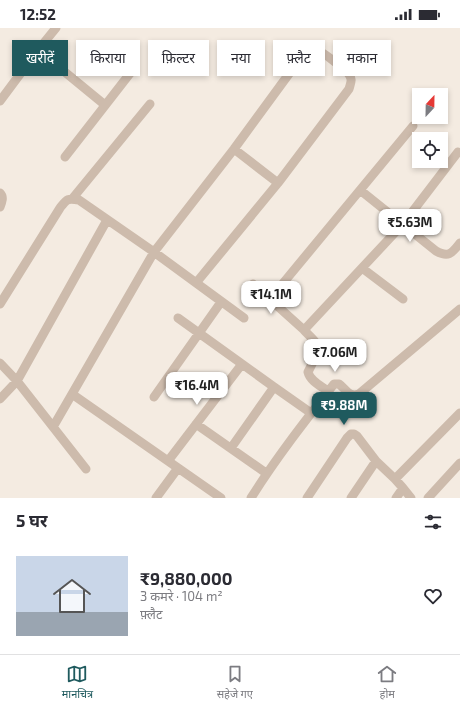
<!DOCTYPE html>
<html lang="hi">
<meta charset="utf-8">
<style>
body{margin:0;font-family:"Exo 2","Noto Sans Devanagari",sans-serif;background:#f7f7f7;color:#2b2b33;height:100vh;display:flex;flex-direction:column;font-size:15px;white-space:nowrap}
*{box-sizing:border-box;margin:0}
p{font-size:13px;color:#7c7c81}
.icon{flex:none;width:22px;height:22px;fill:none;stroke:currentColor;stroke-width:2;stroke-linecap:round;stroke-linejoin:round}
.map{position:relative;height:470px;overflow:hidden}
.details{display:flex;flex-direction:column;background:#fff;flex:1}
.details>*{flex:none}
.hud{position:absolute;left:12px;top:12px;width:436px;height:36px;display:flex;gap:8px}
.needle{width:26px;rotate:22deg}
.buttons{position:absolute;left:412px;top:60px;display:grid;gap:8px}
.buttons a{display:grid;place-items:center;width:36px;height:36px;border-radius:0px;background:#fff;box-shadow:0 2px 6px #0003;font-size:20px}
.price{position:absolute;translate:-50% -34px;padding:0 9px;border-radius:8px;background:#fff;color:#222;font-size:13px;line-height:26px;filter:drop-shadow(0 1px 2px #0008)}
.price::after{content:'';position:absolute;left:50%;top:24px;width:12px;height:9px;margin-left:-6px;background:inherit;clip-path:polygon(0 0,100% 0,50% 100%)}
.price.selected{background:#1f5a5e;color:#fff}
ul{padding:0;list-style:none}
li{display:flex;align-items:center;gap:12px;height:100px;padding:0 16px}
li span{display:grid;place-items:center;flex:none;width:112px;height:80px;border-radius:0px;color:#555}
li>.icon{margin-inline-start:auto}
span .icon{width:48px;height:48px;fill:#fffc;stroke-width:1}
li b{font-size:17px}
h2{display:flex;justify-content:space-between;align-items:center;height:48px;padding:0 16px;font-size:17px}
.tag{padding:0 14px;border-radius:0px;background:#fff;box-shadow:0 2px 6px #0003;font-size:14px;line-height:36px}
.tag.selected{background:#1f5a5e;color:#fff}
.status{display:flex;justify-content:space-between;align-items:center;height:28px;padding:0 20px;background:#fff;direction:ltr}
.status svg{height:11px;fill:currentColor}
.tabs{display:flex;justify-content:space-around;align-items:center;height:56px;border-top:1px solid #e1e1e2;background:#fff;font-size:11px;color:#7c7c81}
.tabs a{display:grid;justify-items:center;gap:2px}
.tabs .selected{color:#1f5a5e}
.map>svg:first-child{display:block}
</style>
<div class="status"><b>12:52</b><svg viewBox="0 0 49 12"><path d="M0 12V9h3v3zM5 12V6h3v6zM10 12V3h3v9zM15 12V0h3v12zM26 1h20v11H26zM47 4h2v5h-2z"/></svg></div>
<div class="map">
<svg width="460" height="470" viewBox="0 0 460 470">
<rect width="100%" height="100%" fill="#f4ebe1"/>
<g fill="none" stroke-linecap="round" stroke-linejoin="round">
<path stroke="#cdbbac" stroke-width="9" d="M38,22l67,55
M0,73l38,-51 18,-22
M234,121l44,34
M65,129l70,-90
M360,162l76,61c13,7 16,2 24,-8
M0,165c4,4 2,9 0,14
M72,171l78,-95
M362,240l41,31
M253,256l51,46
M270,271l143,-173
M0,276l60,-96c7,-9 7,-10 19,-8l75,52 80,-103 71,-97c2,-1 5,-4 9,-3 7,0 28,19 34,24 5,6 3,9 1,16l-71,94 -82,100
M178,290l96,69 37,26
M0,335l17,18 -17,18
M328,363c-7,-5 -18,-10 -20,-19l10,-20c2,-9 -9,-16 -14,-22l99,-106 55,-72
M72,366l149,104
M154,369l67,-95
M196,396l70,49
M53,399l101,-175 90,66
M231,420l43,-61
M168,433l74,-97
M86,441l-69,-88 90,-161
M403,460l8,10
M156,470l22,-30
M251,470c25,-40 54,-77 83,-114h5c7,5 10,14 20,10l101,-85
M307,470l40,-60 4,-4h3l3,2 19,25 19,18
M351,470l25,-37
M396,470l7,-10 -8,-9 65,-66
M428,470l32,-35"/>
</g>
</svg>
<div class="buttons">
<a><svg class="needle" viewBox="-14 -14 28 28"><path d="M0-13l5 13h-10z" fill="#e53935"/><path d="M0 13l5-13h-10z" fill="#7c7c81"/></svg></a>
<a><svg class="icon" aria-label="locate" viewBox="0 0 24 24"><circle cx="12" cy="12" r="6"/><path d="M12 2v4M12 18v4M2 12h4M18 12h4"/></svg></a>
</div>
<b class="price" style="left:410px;top:215px">₹5.63M</b>
<b class="price" style="left:271px;top:287px">₹14.1M</b>
<b class="price" style="left:335px;top:345px">₹7.06M</b>
<b class="price" style="left:197px;top:378px">₹16.4M</b>
<b class="price selected" style="left:344px;top:398px">₹9.88M</b>
<div class="hud">
<a class="tag selected">खरीदें</a>
<a class="tag">किराया</a>
<a class="tag">फ़िल्टर</a>
<a class="tag">नया</a>
<a class="tag">फ़्लैट</a>
<a class="tag">मकान</a>
</div>
</div>
<section class="details">
<h2>5 घर<svg class="icon" aria-label="filters" viewBox="0 0 24 24"><path d="M4 7h16M4 17h16"/><circle cx="9" cy="7" r="2"/><circle cx="15" cy="17" r="2"/></svg></h2>
<ul>
<li><span style="background:linear-gradient(#c9d6e8 70%,#9aa5b1 0)"><svg class="icon" aria-label="home" viewBox="0 0 24 24"><path d="M3 11l9-7 9 7M6 9v11h12V9"/></svg></span><div><b>₹9,880,000</b><p>3 कमरे · 104 m²</p><p>फ़्लैट</p></div><svg class="icon" aria-label="heart" viewBox="0 0 24 24"><path d="M12 20l-8-8c-3-5 5-10 8-4 3-6 11-1 8 4z"/></svg></li>
</ul>
</section>
<nav class="tabs">
<a class="selected"><svg class="icon" aria-label="map" viewBox="0 0 24 24"><path d="M3 6l6-2 6 2 6-2v14l-6 2-6-2-6 2zM9 4v14M15 6v14"/></svg>मानचित्र</a>
<a><svg class="icon" aria-label="saved" viewBox="0 0 24 24"><path d="M7 4h10v16l-5-4-5 4z"/></svg>सहेजे गए</a>
<a><svg class="icon" aria-label="home" viewBox="0 0 24 24"><path d="M3 11l9-7 9 7M6 9v11h12V9"/></svg>होम</a>
</nav>
